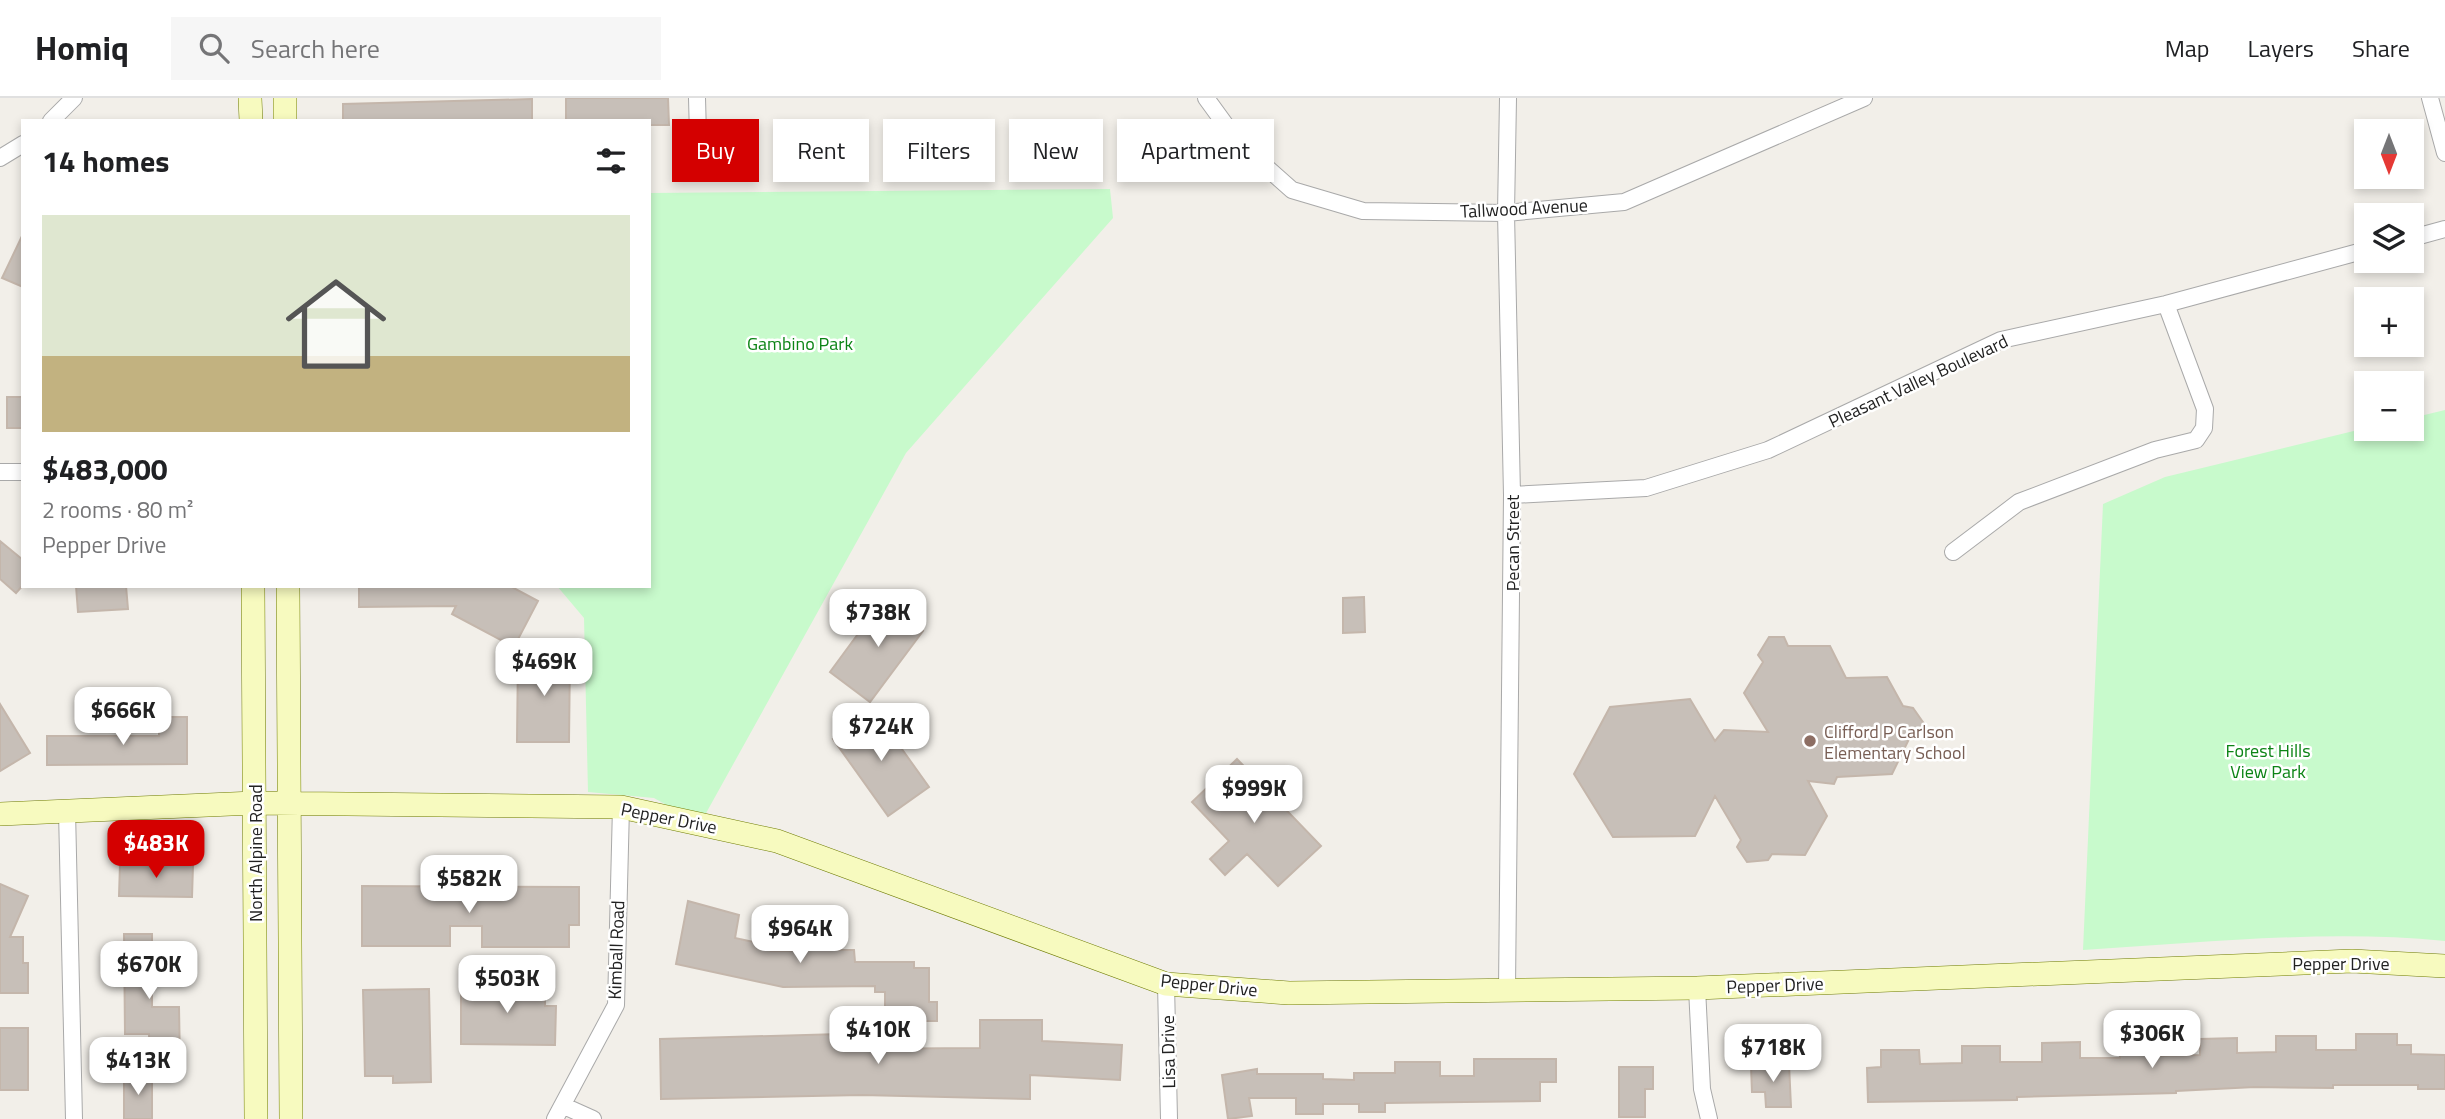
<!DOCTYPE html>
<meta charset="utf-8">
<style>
body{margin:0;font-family:"Titillium Web",sans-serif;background:#f6f6f6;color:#202124;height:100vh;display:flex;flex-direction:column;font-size:26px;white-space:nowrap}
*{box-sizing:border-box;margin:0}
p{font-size:23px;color:#757577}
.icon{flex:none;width:38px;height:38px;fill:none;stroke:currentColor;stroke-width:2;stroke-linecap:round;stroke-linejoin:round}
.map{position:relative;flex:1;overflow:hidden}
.details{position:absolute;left:21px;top:21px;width:630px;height:469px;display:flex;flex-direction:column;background:#fff;border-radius:0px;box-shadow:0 4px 10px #0003}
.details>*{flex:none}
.top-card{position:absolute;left:672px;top:21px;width:665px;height:63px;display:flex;gap:14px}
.needle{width:46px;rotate:180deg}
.tools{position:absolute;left:2354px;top:21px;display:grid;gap:14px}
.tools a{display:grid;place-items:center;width:70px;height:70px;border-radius:0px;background:#fff;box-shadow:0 4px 10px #0003;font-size:35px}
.price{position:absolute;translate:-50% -60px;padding:0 16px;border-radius:14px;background:#fff;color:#222;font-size:23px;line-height:46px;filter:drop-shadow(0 2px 4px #0008)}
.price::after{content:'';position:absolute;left:50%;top:42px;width:21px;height:16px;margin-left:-10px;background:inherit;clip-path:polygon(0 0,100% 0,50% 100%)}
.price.selected{background:#d40000;color:#fff}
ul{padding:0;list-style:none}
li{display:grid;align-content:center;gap:14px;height:371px;padding:0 21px}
li span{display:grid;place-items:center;height:217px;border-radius:0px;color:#555}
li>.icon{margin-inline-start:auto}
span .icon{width:126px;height:126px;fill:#fffc;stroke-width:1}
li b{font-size:30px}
h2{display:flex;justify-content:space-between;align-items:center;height:84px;padding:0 21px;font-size:30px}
.tag{padding:0 24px;border-radius:0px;background:#fff;box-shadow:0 4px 10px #0003;font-size:24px;line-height:63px}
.tag.selected{background:#d40000;color:#fff}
header{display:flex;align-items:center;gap:42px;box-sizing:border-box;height:98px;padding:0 35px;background:#fff;border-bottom:2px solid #e0e0e0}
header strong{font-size:33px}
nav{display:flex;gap:38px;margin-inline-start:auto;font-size:24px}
.search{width:490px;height:63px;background:#f6f6f6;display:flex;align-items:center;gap:18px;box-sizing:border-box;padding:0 24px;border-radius:0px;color:#757577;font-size:26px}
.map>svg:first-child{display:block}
</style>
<header>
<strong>Homiq</strong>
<div class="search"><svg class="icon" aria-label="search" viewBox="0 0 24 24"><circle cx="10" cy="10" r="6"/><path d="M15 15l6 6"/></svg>Search here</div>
<nav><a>Map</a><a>Layers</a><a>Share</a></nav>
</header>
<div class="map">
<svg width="2445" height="1021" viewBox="0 0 2445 1021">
<rect width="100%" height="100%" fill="#f2efe9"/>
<path fill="#c8facc" d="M1110,91l3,29 -207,235 -206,371 -46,-26 -66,-6 -4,-174 -27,-32h92v-393z
M2445,312v531c-120,-12 -242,2 -362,9l20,-446 62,-27 66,-16 135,-33 46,1v-11z"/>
<path fill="#c7bfb8" stroke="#c4b6ab" stroke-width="2" d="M566,0h102l1,27h-20v-4h-83z
M532,1v22h-189v-17z
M23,136v53l-21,-9z
M7,299h16v31h-16z
M0,443l23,19v25l-7,8 -16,-14z
M76,488h50l2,23 -50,3z
M359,488h151l28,15 -24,46 -62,-33 4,-8 -97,1z
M886,498l30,21 -3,6 10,8 -53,71 -40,-30z
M1364,499l1,35 -22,1v-35z
M1769,539h15l4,9h42l16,32 41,-1 16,29 10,2 12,17 -7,12 -9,2 -17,35 -55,3 -3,7 -26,-3 19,35 -22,39 -33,-1 -4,6 -21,2 -10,-15 4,-7 -26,-44 -20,40 -82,1 -39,-63 36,-67 80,-8 25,42 9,-11 44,2 -24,-39 19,-31 -5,-7z
M518,556h52l-1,88h-52z
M0,606l30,49 -30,18z
M874,612l55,77 -41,29 -55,-77z
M159,619h28v47l-140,1v-29h112z
M1237,661l84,87 -43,40 -31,-32 -22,21 -15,-16 19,-18 -37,-39z
M120,766l73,1 -1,32 -73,-1z
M0,786l28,12 -18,41h13v26h5v30h-28z
M362,788l217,1v38h-10v22h-87v-21h-32v20h-88z
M688,803l51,14 -4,23 37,8 -1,5h33v-8h28l1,7h21l1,12h59v6h15v34h8v19h-52v-29h-10v-6l-92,1 -107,-23z
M124,836h28v16h11v22h-11v35h27l1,57 -30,1 -1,-31h-24z
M461,886l84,1v21h11l-1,39 -94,-1z
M429,891l2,93 -38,1v-7h-28l-2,-86z
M980,922h62v21l80,4 -2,35 -90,-5v24l-168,-4 -201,4 -1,-60 180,-5v15l140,-1z
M0,930h28v62h-28z
M2356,936h41v11h14v9l34,1v34h-27v-4h-85v3l-78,-1 -79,4v2l-159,4v3l-149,2 -1,-34 14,-1v-17h38l1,14 42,-1v-17h38v16h42v-19l38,-1v16h40v-17h40v15l40,-1v-16l37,-1v15l39,-1v-16h40v14h40z
M1474,961h82v23h-16v19l-155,2v9h-26v-8h-36v10h-27v-16h-47l3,18 -24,3 -6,-44 35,-6v5h66v5l31,1v-7h41v-11h45v14h34z
M1789,966l2,43h-25l-1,-15h-13l-1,-26z
M1619,969h34v22h-8v28h-26z
M124,977h28v44h-28z"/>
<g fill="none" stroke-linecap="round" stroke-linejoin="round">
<defs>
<path id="street" d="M697,0l1,37
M1206,0l32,44 54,48 71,21 143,2 118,-11 240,-104
M2430,0l15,55
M51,23l23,-23
M0,60l23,-14
M2412,140l33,-9
M0,374h23
M1512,397l134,-7 122,-38 233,-110 165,-36 200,-54
M1953,454l66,-50 136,-52 41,-10 8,-12 1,-19 -39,-105
M67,713l7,308
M1166,886l3,135
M1697,890l5,101 7,30
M1507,891l5,-494 -6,-282 2,-115
M564,1008l29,13
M555,1021l61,-114 5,-198"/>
<path id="secondary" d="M250,0l1,23
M285,0v23
M253,488l3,533
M288,488l3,533
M0,716l254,-11 367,4 156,34 389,143 123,9 408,-5 655,-27 93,5"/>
</defs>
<use href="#street" stroke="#a9a9a9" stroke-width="18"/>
<use href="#secondary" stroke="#707d05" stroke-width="24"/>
<use href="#street" stroke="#fff" stroke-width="16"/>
<use href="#secondary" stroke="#f7fabf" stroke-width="23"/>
</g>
<circle fill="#8d6e63" stroke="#fff" stroke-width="2.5" cx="1810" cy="643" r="7"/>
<g text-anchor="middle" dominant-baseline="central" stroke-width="5" stroke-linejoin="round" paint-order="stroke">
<g font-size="18" fill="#222" stroke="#fff">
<text transform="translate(1524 110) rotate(-3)">Tallwood Avenue</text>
<text transform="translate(1918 283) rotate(-25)">Pleasant Valley Boulevard</text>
<text transform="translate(1512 445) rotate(-90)">Pecan Street</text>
<text transform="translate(669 720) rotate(11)">Pepper Drive</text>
<text transform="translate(255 755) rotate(-90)">North Alpine Road</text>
<text transform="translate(616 852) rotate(-88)">Kimball Road</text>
<text x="2341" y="865">Pepper Drive</text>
<text transform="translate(1209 887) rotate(6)">Pepper Drive</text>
<text transform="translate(1775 887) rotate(-2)">Pepper Drive</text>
<text transform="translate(1168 954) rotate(-91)">Lisa Drive</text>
</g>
<g font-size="18" fill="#0c8416" stroke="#fff">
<text x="800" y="245">Gambino Park</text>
<text x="2268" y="652">Forest Hills<tspan x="2268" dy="21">View Park</tspan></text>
</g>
<g font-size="18" fill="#785e54" stroke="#fff" text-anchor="start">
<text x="1824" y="633">Clifford P Carlson<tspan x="1824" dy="21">Elementary School</tspan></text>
</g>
</g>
</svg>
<div class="tools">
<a><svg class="needle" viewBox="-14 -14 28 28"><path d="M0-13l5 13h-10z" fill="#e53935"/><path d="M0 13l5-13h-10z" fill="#757577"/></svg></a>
<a><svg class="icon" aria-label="layers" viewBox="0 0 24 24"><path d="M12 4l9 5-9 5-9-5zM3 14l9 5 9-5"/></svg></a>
<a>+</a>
<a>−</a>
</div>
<b class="price" style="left:878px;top:551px">$738K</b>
<b class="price" style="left:544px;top:600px">$469K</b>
<b class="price" style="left:123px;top:649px">$666K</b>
<b class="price" style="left:881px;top:665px">$724K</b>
<b class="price" style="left:1254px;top:727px">$999K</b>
<b class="price selected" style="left:156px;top:782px">$483K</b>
<b class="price" style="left:469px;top:817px">$582K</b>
<b class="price" style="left:800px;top:867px">$964K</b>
<b class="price" style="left:149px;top:903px">$670K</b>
<b class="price" style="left:507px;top:917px">$503K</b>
<b class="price" style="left:878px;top:968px">$410K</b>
<b class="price" style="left:2152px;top:972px">$306K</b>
<b class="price" style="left:1773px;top:986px">$718K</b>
<b class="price" style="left:138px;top:999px">$413K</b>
<div class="top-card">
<a class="tag selected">Buy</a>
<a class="tag">Rent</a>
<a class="tag">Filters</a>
<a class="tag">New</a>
<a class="tag">Apartment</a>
</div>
<section class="details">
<h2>14 homes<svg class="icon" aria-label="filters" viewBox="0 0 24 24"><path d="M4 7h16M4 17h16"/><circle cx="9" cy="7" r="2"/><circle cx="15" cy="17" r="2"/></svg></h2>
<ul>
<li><span style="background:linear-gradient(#dfe7d0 65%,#c2b280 0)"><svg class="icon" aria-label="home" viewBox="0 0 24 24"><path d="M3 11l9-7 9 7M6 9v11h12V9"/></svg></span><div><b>$483,000</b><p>2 rooms · 80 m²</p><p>Pepper Drive</p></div></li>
</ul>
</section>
</div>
